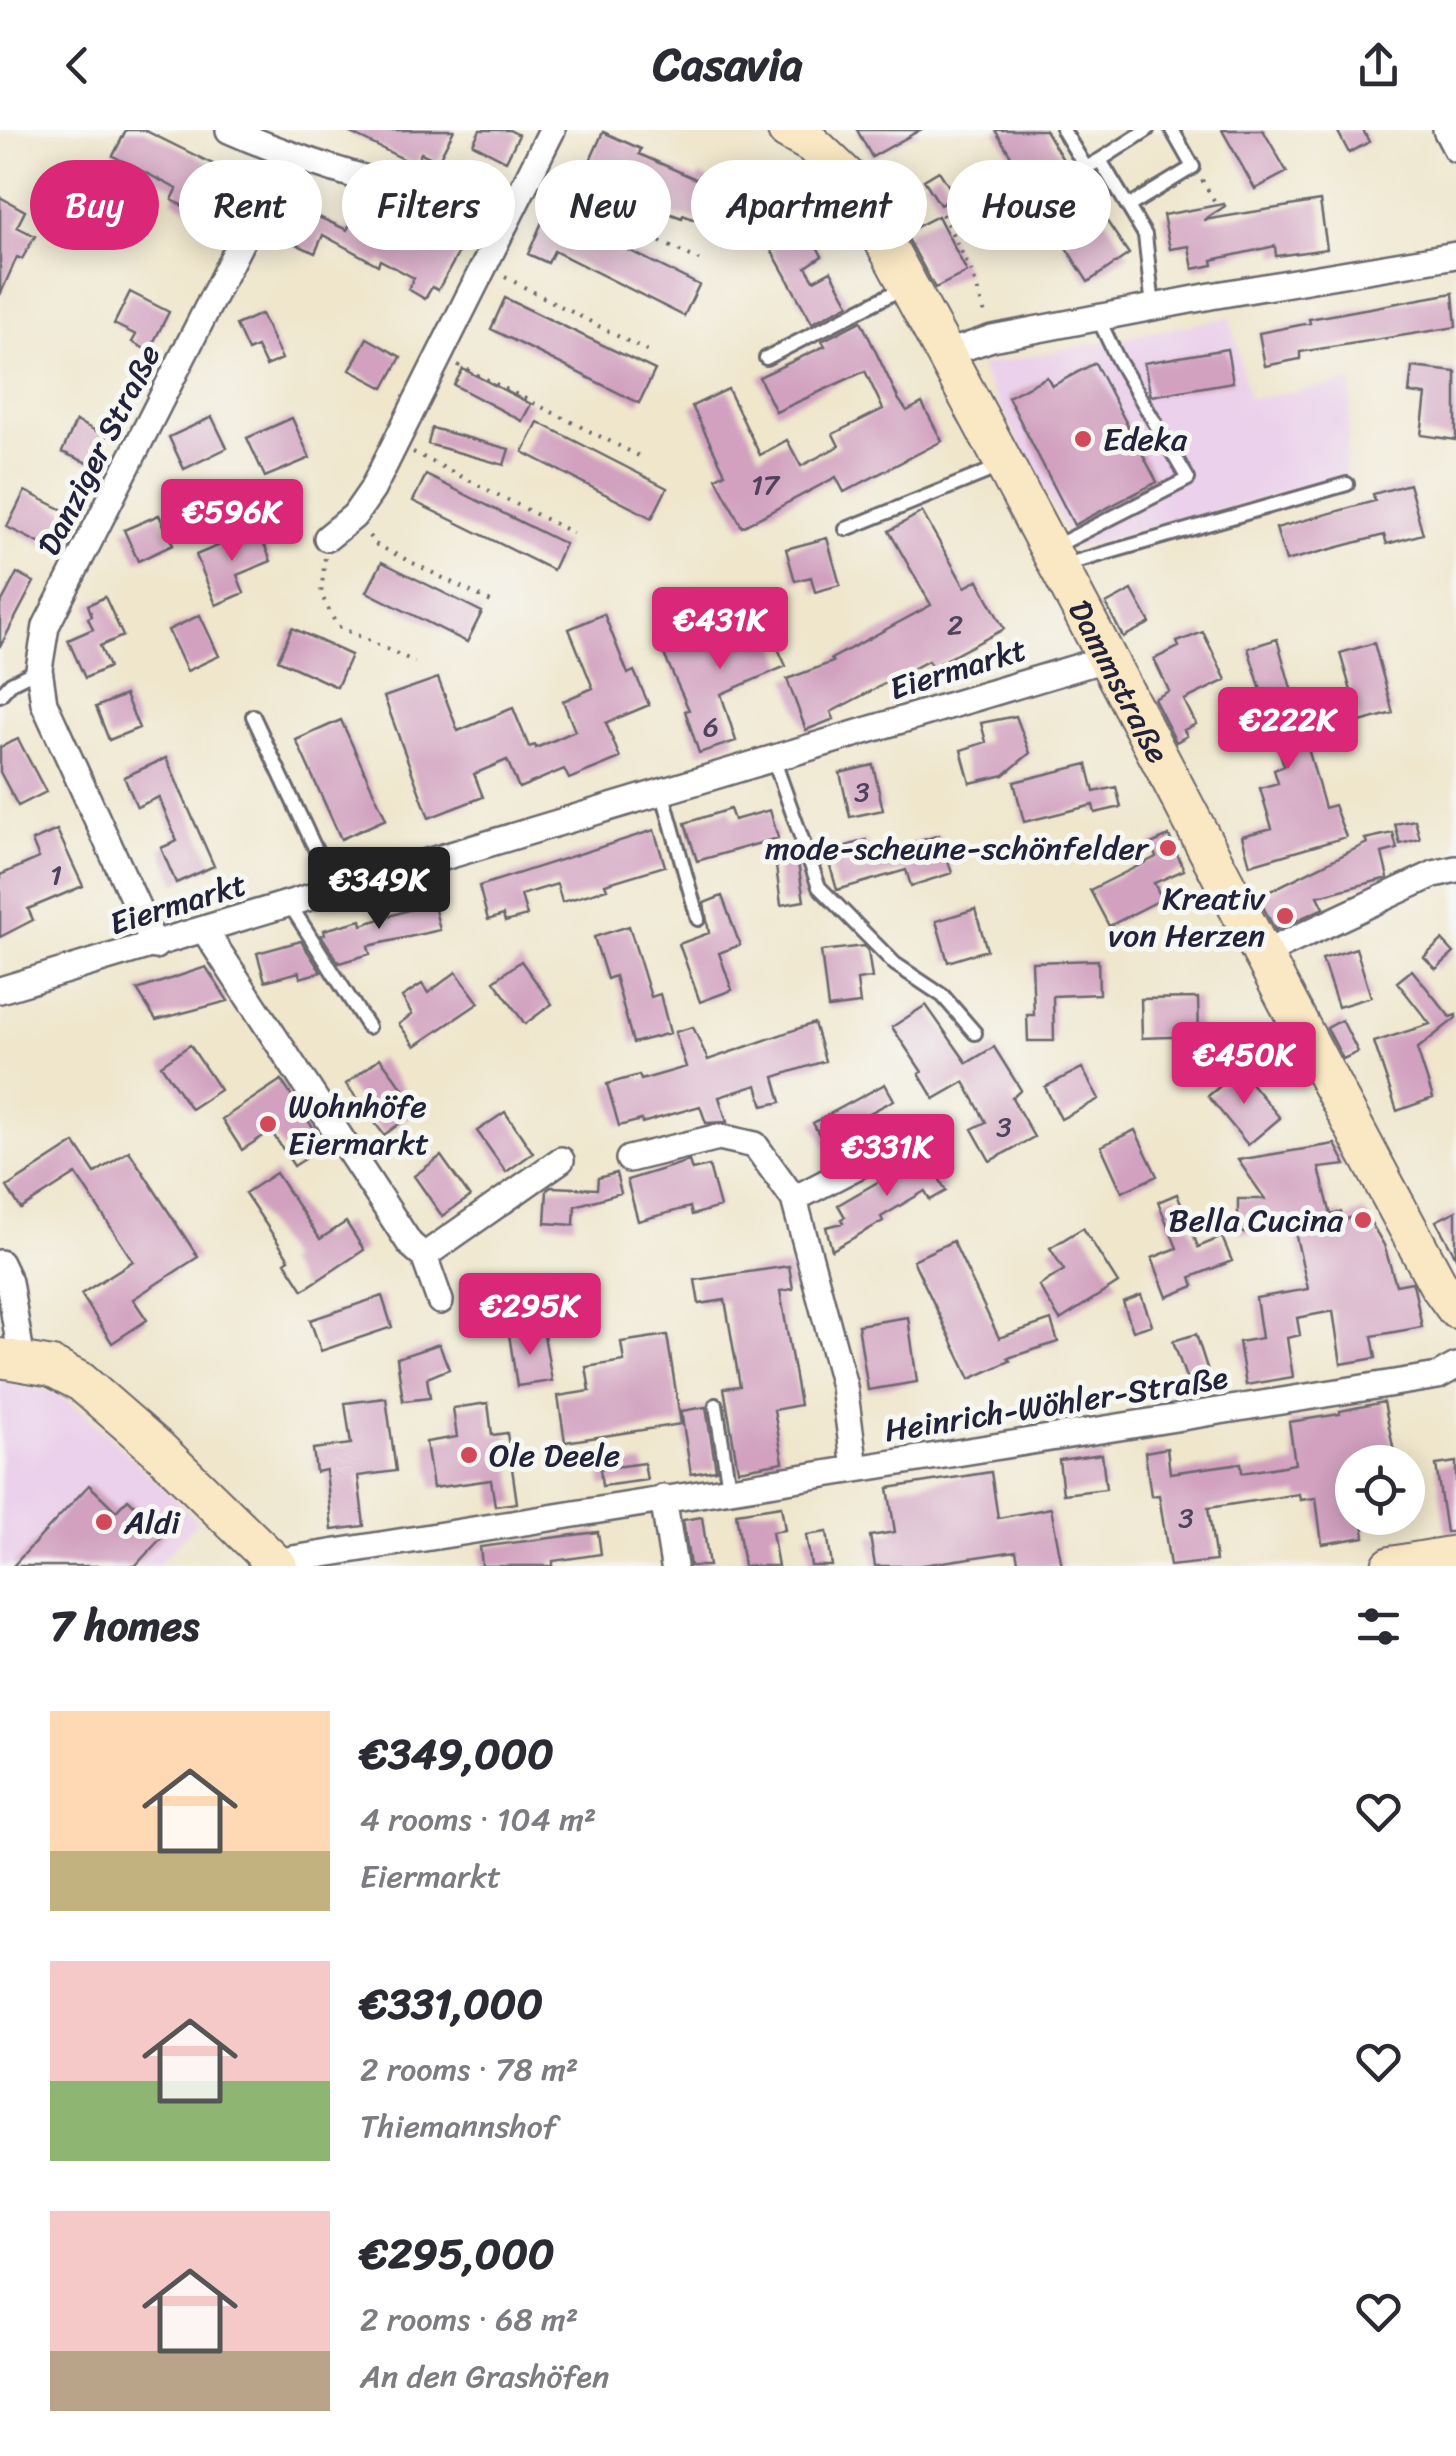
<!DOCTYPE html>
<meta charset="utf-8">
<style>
body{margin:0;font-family:Sriracha,sans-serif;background:#f7f7f7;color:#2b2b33;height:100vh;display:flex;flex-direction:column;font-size:38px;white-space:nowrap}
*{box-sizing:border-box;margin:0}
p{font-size:32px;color:#7c7c81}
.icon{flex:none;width:55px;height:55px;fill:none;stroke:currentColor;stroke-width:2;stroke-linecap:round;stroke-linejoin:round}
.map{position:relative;height:1436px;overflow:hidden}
.details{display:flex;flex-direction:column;background:#fff;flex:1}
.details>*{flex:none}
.guide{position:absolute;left:30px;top:30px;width:1398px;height:90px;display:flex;gap:20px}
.buttons{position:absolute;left:1335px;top:1315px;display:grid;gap:20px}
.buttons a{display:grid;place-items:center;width:90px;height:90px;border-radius:50%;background:#fff;box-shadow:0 5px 25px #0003;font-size:50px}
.price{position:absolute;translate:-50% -85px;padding:0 22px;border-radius:10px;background:#db2777;color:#fff;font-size:32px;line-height:65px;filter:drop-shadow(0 2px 5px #0008)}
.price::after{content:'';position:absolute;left:50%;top:60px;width:30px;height:22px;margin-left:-15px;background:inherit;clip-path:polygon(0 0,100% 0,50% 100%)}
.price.on{background:#222;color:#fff}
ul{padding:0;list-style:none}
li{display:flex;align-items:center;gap:30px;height:250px;padding:0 50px}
li span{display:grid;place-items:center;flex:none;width:280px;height:200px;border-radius:0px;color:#555}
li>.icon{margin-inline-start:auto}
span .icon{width:120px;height:120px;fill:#fffc;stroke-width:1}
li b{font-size:42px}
h2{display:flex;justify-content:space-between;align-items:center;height:120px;padding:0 50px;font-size:42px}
.tag{padding:0 35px;border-radius:45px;background:#fff;box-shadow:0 5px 25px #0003;font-size:35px;line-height:90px}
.tag.on{background:#db2777;color:#fff}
header{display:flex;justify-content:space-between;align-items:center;height:130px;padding:0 50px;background:#fff;font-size:45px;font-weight:700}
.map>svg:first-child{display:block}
</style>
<header><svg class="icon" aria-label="back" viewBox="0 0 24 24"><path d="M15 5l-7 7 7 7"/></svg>Casavia<svg class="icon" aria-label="share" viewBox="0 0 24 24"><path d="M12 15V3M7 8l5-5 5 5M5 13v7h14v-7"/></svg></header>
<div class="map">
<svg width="1456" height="1436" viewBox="0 0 1456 1436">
<rect width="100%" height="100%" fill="#f6f6f2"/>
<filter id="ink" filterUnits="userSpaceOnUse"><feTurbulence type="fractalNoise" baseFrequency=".01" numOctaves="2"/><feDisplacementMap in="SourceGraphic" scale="20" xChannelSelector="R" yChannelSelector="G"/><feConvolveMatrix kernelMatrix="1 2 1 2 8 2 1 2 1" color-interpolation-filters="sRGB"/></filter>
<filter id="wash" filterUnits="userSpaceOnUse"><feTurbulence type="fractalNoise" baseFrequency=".0048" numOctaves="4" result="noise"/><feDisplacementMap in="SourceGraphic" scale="40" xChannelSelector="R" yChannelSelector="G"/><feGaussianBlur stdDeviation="2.25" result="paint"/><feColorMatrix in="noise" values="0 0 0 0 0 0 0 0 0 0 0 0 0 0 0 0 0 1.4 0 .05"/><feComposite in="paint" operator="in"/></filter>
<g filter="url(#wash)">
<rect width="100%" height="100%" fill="#efe6cc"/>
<path fill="#ebd1eb" d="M1230,187l19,82 103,-17 -7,95 -270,71 -96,-182z
M0,1248l55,14 26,18 117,111 -41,45h-157z"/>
<g id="blocks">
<path fill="#d1a1bf" d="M126,0h18l91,45 -24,46 -39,-21 5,-11 -64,-33z
M344,0h110l-16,31 -17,-8 -5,12z
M480,0h29l10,5 -13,26 -33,-17z
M857,0h63l-48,27z
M995,0h50l31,51 -36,22z
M1222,0h41l24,42 -32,17z
M1337,0h26l6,12 -20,11z
M603,2l38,17 -2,5 59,26 2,-5 56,24 -17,39 -56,-23 -1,3 -16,-6 3,-6 -48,-21 1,-5 -34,-15z
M939,41l16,25 -15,9 -16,-25z
M0,67l25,14 -8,16 18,9 -13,23 -5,-2 -17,38z
M1320,71l7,48 -51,7 -1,-10 -63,14 1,5 -20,4 -4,-23 -19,3 -7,-34 61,-11 1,2 -21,14z
M550,74l21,9 -3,7 131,65 -15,31 -130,-65 -6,12 -20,-9z
M292,75l55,25 9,-17 38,21 7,-12 58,30 -21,38 -6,-3 -7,12 -17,-10 6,-11 -34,-18 -2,5 -55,-30 -8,18 -37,-17z
M938,86l29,56 -32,16 -30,-55z
M1104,87l25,37 -41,28 -25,-39z
M805,95l17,31 -16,11 8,13 17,-9 18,33 -37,19 -44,-79z
M130,162l39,20 -20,39 -17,-9 4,-7 -22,-11z
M1453,163l3,34 -156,25v7l-35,7 -6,-33 51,-10 -1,-4z
M505,168l150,72 -16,33 -148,-74z
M261,184l21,45 -16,7 -9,-19 -9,4 -12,-26z
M861,191l38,79 8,11 15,-8 20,38 -98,51 -8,-15 -94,50 -26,-49 9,-5 -33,-67 36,-17 32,66 27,-15 14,26 38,-20 -6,-12 50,-25 -18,-38 -89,41 -17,-35 66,-31 -3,-5z
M367,208l34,19 -17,31 -34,-18z
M1227,219l6,33 -82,14 -7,-33z
M1095,233l62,119 -83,43 -66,-128 39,-20 5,9z
M1412,237l44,5v68l-35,-5 5,-40 -17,-2z
M463,239l68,35 -9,17 -68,-36z
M212,287l15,31 -43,21 -15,-32z
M292,288l18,40 -45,19 -18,-39z
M76,291l30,15 -14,29 -30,-13z
M538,292l129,66 -15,30 -129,-66z
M432,298l77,21 -5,16 -76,-21z
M426,345l139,69 -12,26 -140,-69z
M1409,354l14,50 -36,10 -3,-9 -98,26 -10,-33 99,-27 -2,-7z
M25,361l42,21 -18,36 -42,-21z
M922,382l43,75 13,-7 26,49 -72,38 -4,-6 -97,51 3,7 -28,11 -19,-51 46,-17 -2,-3 100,-54 -42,-74z
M159,385l14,30 -35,16 -14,-31z
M258,399l13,32 -34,14 7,18 -28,12 -20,-50z
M827,408l13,47 -25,7 -4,-15 -16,4 -9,-32z
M382,432l100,50 -15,30 -100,-50z
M17,443l17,9 -34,65v-42z
M1132,460l18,33 -27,14 -17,-33z
M105,467l18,39 -23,10 9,21 -24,11 -17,-38 25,-11 -5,-11 4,-2 -4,-11z
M760,479l26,57 -65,28 15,47 -37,12 -14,-42 4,-1 -31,-69 24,-11 5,12z
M604,484l24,60 6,-3 15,34 -43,18 14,35 -51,21 -5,-10 -45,19 -12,-28 -33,14 9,23 -54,21 -45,-121 54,-19 20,53 55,-23 16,39 6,-2 1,3 39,-17 -12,-30 30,-13 -24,-59z
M200,485l19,41 -32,15 -19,-41z
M292,498l59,27 -14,32 -59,-27z
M1203,502l23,48 -42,20 12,24 -12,6 3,6 -11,6 -22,-43 15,-8 -15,-32 25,-12 -2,-5z
M1277,509l48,169 9,-3 12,32 -96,28 -8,-29 30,-8 -12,-40 18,-5 -4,-13 10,-4 -36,-118z
M1374,513l19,70 -33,9 -20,-69z
M125,565l14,33 -30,12 -13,-33z
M1016,586l14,37 -26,22 -34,8 -9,-33 25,-8 -5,-19z
M341,590l45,99 -45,20 -45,-99z
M18,609l28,53 -28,14 -18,-34v-25z
M166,628l48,108 -38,17 -15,-35 16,-7 -18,-44 -22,10 -13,-30z
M1087,634l7,28 22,-5 5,20 -26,6 -2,-8 -69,17 -10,-40z
M873,635l10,45 -33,7 -10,-44z
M730,679l4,11 36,-10 8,28 -81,23 -12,-38z
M1415,690l5,19 -20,5 -5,-20z
M57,700l26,56 -55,23 5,11 -33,17v-62l39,-17 -7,-17z
M654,700l11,36 -60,18 2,5 -45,13 -5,-18 -36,11 6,21 -22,6 -2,-7 -15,5 -9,-34z
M1393,703l4,16 -15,4 6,25 -70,18 6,12 -49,22 -17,-33 109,-54 -2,-4z
M939,705l13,38 -41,13 -5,-16 -69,20 -11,-38 40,-12 5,16z
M1169,706l15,34 -30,13 8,16 -53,27 -19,-36 66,-33 -5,-13z
M798,733l6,38 -23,4 -5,-39z
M722,766l18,49 -21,8 13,37 -32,12 -21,-58 30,-11 -5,-30z
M433,772l7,28 -72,16 2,8 -31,9 -18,-28 4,-1 -1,-4 37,-10 1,5z
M975,779l12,41 -39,12 -12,-41z
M629,796l22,71 9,-3 10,39 -37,10 -18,-67 -8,3 -13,-42z
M1442,810l12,13 -18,16 -12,-12z
M301,811l20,31 -21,6 -1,-6 -34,9 -8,-28z
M864,816l4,5 4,27 -15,2 3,24 -32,4 -7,-57z
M1356,818l15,49 -33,10 -16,-48z
M1098,830l1,34 -46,2 1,45h-26l-1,-26h7l-2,-53z
M521,831l31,43 -27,20 -31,-43z
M206,837l22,34 -72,19 -19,-30z
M1412,840l38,47 6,-2v3l-39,31 16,49 -36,13 -23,-69 56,-18 -33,-42z
M456,842l23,31 -64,43 -16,-22 13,-10 -10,-17 20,-13 6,9z
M1198,868l1,38 -57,2 -1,-39z
M926,875l41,58 27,-16 27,43 -9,8 22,39 -44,24 -18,-32 14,-7 -22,-40 -30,17 -15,-25 3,-2 -30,-45z
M1342,890l16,32 -15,7 -16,-31z
M814,893l11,38 -51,16 7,25 -18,4 -6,-21 -38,12 8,25 -21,1 -6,-17 -58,17 -1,-3 -22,6 -12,-42 32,-9 2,5 45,-13 -11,-35 18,-5 15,33z
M190,915l30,45 -29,19 -30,-44z
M380,928l24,32 -5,4 15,19 -30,22 -38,-51z
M1082,938l17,31 -38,20 -16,-32z
M1240,940l40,48 -32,27 -40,-49z
M281,950l44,66 -31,20 -23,-35 -29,19 -20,-31z
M885,954l9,16 -30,16 5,10 -42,23 -14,-26z
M505,982l28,41 -27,19 -29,-41z
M1135,1000l22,46 -35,16 -21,-46z
M75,1013l20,30 34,-22 69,106 -65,42 14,21 -35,23 -31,-49 52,-33 -57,-87 -55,35 -14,-22z
M1335,1014l11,21 -27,3 12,47 10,-3 2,9 21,-10 20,34 12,40 16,-3 2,5 8,40 -50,9 4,22 -35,6 -8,-53 -36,7 3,17 -13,3 6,39 -47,8 -7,-43 23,-4 -6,-40 52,-9 -13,-57 -57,1v-34h27l-27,-39z
M441,1026l29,41 -28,19 -28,-40z
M939,1026l10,18 -9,6 6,11 -16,9 -5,-9 -44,26 2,4 -51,29 -6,-23 17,-4 -2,-4 4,-2 -7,-12 71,-41 3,6z
M689,1031l3,9 17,-4 11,41 -28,8 -2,-8 -52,14 -11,-41z
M276,1043l44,66 26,-17 18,28 -61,40 -18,-28 4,-3 -44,-66z
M616,1043l5,20 -46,13 -1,19 -29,-2 2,-33 4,-3 46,2 1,-11z
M1177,1064l21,53 24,-10 10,24 -41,16 3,9 -27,11 -15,-39 25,-10 -19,-46z
M1456,1081v46l-20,-36z
M1083,1098l35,55 -58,37 -21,-34 25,-16 -14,-22z
M953,1111l46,97 52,-18 7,22 -50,16 2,3 -40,18 -57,-119z
M789,1136l4,23 -13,2 20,114 -26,5 9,52 -45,8 -14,-82 16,-2 -15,-86 -26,4 -4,-24z
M1141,1165l11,30 -19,6 -10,-29z
M382,1166l10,31 -71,24 -11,-31z
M908,1187l9,65 -49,8 -10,-65z
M543,1199l9,52 -35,5 -8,-52z
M1196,1204l12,37 -22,7 -13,-37z
M667,1205l14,89 -116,18 -7,-46 32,-5 -4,-24 38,-6 -3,-19z
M439,1214l10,25 -22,9 3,20 -27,3 -6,-43z
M386,1268l10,73 -38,5 6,50 -32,4 -6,-60 -10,2 -3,-23 38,-5 -6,-41z
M1384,1272l12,60h-44v56h10l3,19 -43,7 -6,-46 -16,2 -1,-6 -91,14 8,53 -46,5 -11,-71 -8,1 -6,-44 22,-4 3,25 71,-10 1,10 53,-9 -6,-42 51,-8v-3z
M488,1273l4,32 15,-2 10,70 -22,3 -4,-26 -58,8 -7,-46 31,-5 -4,-29z
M706,1277l10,63 -25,4 -10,-63z
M1102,1324l4,35 -43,5 -4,-34z
M1456,1332v70h-10l-10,-67z
M644,1333l3,17 -45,6 -2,-17z
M991,1342l7,46 53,-10 11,58h-43l-3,-15 -99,15h-42l-5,-30 25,-4 -7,-44z
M89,1355l27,26 12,-12 37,35 -30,32h-122z
M781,1376l4,24 -13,2 6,34h-34l-8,-53z
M702,1387l7,49h-19l-7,-46z
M598,1402l3,22 -48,7v5h-71l-2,-19z
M827,1402l5,34h-21l-5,-31z"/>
</g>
</g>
<g filter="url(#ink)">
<use href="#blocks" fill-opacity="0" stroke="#6a676e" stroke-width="2.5"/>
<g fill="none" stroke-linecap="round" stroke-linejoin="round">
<defs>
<path id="lane" d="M1063,0l23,38 14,-8
M1147,0l-47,30 45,75 8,72
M1129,76l64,-39 -21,-37
M766,228l141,-72
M846,399l156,-63
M1052,418l136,-69 -70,-119 -20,-42
M1061,436l286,-82
M0,565l11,-12 28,-14
M253,586l82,175
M773,628l46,129 76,77 48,32 32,37
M662,661l36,128
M290,775l78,122
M716,1275l13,83"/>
<path id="street" d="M229,0c90,40 184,62 280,85
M1446,0l10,19
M945,224l47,-16 219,-42 245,-41
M327,408l27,-22 18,-26 180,-360
M205,801l205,313 14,12 137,-96
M155,816l-111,-243 -5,-34 7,-43 239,-471
M1261,825l173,-81 22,-5
M0,860l1105,-331
M629,1029l90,-22 36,8 39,54 50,187 11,82
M794,1069l127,-66
M424,1126l16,45
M0,1133l9,19 13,79
M663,1368l11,68
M274,1432c387,-64 776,-121 1164,-186l18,-10"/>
<g id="secondary">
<path id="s1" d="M787,0l25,14 39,37c201,364 389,737 587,1103l18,25"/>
<path d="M0,1228l52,9 29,15 77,67 120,117"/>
<path d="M1391,1436l65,-11"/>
</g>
</defs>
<use href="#lane" stroke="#6a676e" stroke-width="18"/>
<use href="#street" stroke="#6a676e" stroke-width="30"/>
<use href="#secondary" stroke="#6a676e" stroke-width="42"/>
<path stroke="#6a676e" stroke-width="4" stroke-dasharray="2.5 8" stroke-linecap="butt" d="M1202,50l13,22
M546,58l153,72
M942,84l30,59 13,41
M505,147l147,77
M458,235l185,93
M413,322l160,81
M369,406l6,8 116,58
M325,428l-4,36 16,32 78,36"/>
<use href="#lane" stroke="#fff" stroke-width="12"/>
<use href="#street" stroke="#fff" stroke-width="25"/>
<use href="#secondary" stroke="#fae7c3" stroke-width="38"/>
</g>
</g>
<g fill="#d1495b" stroke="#f6f6f2" stroke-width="4">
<circle cx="1083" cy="309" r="10"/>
<circle cx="1168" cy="718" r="10"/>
<circle cx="1285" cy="786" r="10"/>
<circle cx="268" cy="994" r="10"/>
<circle cx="1363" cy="1090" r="10"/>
<circle cx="469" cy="1325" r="10"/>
<circle cx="104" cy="1392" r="10"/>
</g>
<g text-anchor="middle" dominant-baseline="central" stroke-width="10" stroke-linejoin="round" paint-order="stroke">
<g font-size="28" fill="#4e425c">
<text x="765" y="354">17</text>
<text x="955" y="494">2</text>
<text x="711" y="596">6</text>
<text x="862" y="661">3</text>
<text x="56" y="744">1</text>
<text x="1004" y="996">3</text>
<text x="1186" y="1387">3</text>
</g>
<g font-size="32" fill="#22223b" stroke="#f6f6f2" text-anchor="start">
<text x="1103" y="309">Edeka</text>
<text x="1148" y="718" text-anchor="end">mode-scheune-schönfelder</text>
<text x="1265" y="768" text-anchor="end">Kreativ<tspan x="1265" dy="37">von Herzen</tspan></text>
<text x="288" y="976">Wohnhöfe<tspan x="288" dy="37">Eiermarkt</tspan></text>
<text x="1343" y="1090" text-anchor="end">Bella Cucina</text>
<text x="489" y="1325">Ole Deele</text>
<text x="124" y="1392">Aldi</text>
</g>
<g font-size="32" fill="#22223b" stroke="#f6f6f2">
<text transform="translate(99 320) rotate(-63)">Danziger Straße</text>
<text transform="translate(958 539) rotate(-17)">Eiermarkt</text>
<text stroke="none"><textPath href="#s1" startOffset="650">Dammstraße</textPath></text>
<text transform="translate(178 774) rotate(-17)">Eiermarkt</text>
<text transform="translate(1056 1274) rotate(-9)">Heinrich-Wöhler-Straße</text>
</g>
</g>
</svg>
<div class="buttons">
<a><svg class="icon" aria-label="locate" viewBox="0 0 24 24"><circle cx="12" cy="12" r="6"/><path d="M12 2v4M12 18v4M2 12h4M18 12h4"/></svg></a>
</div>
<b class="price" style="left:232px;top:434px">€596K</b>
<b class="price" style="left:720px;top:542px">€431K</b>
<b class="price" style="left:1288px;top:642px">€222K</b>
<b class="price on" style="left:379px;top:802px">€349K</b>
<b class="price" style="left:1244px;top:977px">€450K</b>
<b class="price" style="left:887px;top:1069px">€331K</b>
<b class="price" style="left:530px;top:1228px">€295K</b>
<div class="guide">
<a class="tag on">Buy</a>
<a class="tag">Rent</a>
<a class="tag">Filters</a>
<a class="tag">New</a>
<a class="tag">Apartment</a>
<a class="tag">House</a>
</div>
</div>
<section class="details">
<h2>7 homes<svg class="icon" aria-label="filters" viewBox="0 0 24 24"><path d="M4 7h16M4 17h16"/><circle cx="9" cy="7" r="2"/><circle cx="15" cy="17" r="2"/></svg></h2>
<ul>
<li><span style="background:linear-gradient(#ffd9b3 70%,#c2b280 0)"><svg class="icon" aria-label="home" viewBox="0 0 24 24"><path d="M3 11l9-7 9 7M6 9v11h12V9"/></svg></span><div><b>€349,000</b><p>4 rooms · 104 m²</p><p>Eiermarkt</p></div><svg class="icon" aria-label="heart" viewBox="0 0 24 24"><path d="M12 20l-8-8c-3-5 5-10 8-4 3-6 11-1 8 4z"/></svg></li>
<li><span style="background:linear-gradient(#f6c9c9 60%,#8fb573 0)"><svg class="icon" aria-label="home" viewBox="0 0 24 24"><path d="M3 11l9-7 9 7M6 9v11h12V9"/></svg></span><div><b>€331,000</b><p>2 rooms · 78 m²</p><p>Thiemannshof</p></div><svg class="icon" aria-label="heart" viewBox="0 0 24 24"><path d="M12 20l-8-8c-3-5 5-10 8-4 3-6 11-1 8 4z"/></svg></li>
<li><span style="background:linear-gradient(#f6c9c9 70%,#b9a48a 0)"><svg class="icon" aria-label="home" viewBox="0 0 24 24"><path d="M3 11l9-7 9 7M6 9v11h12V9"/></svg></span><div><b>€295,000</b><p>2 rooms · 68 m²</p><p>An den Grashöfen</p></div><svg class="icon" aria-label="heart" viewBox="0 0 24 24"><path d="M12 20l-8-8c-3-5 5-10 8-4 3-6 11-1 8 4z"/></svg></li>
</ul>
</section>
